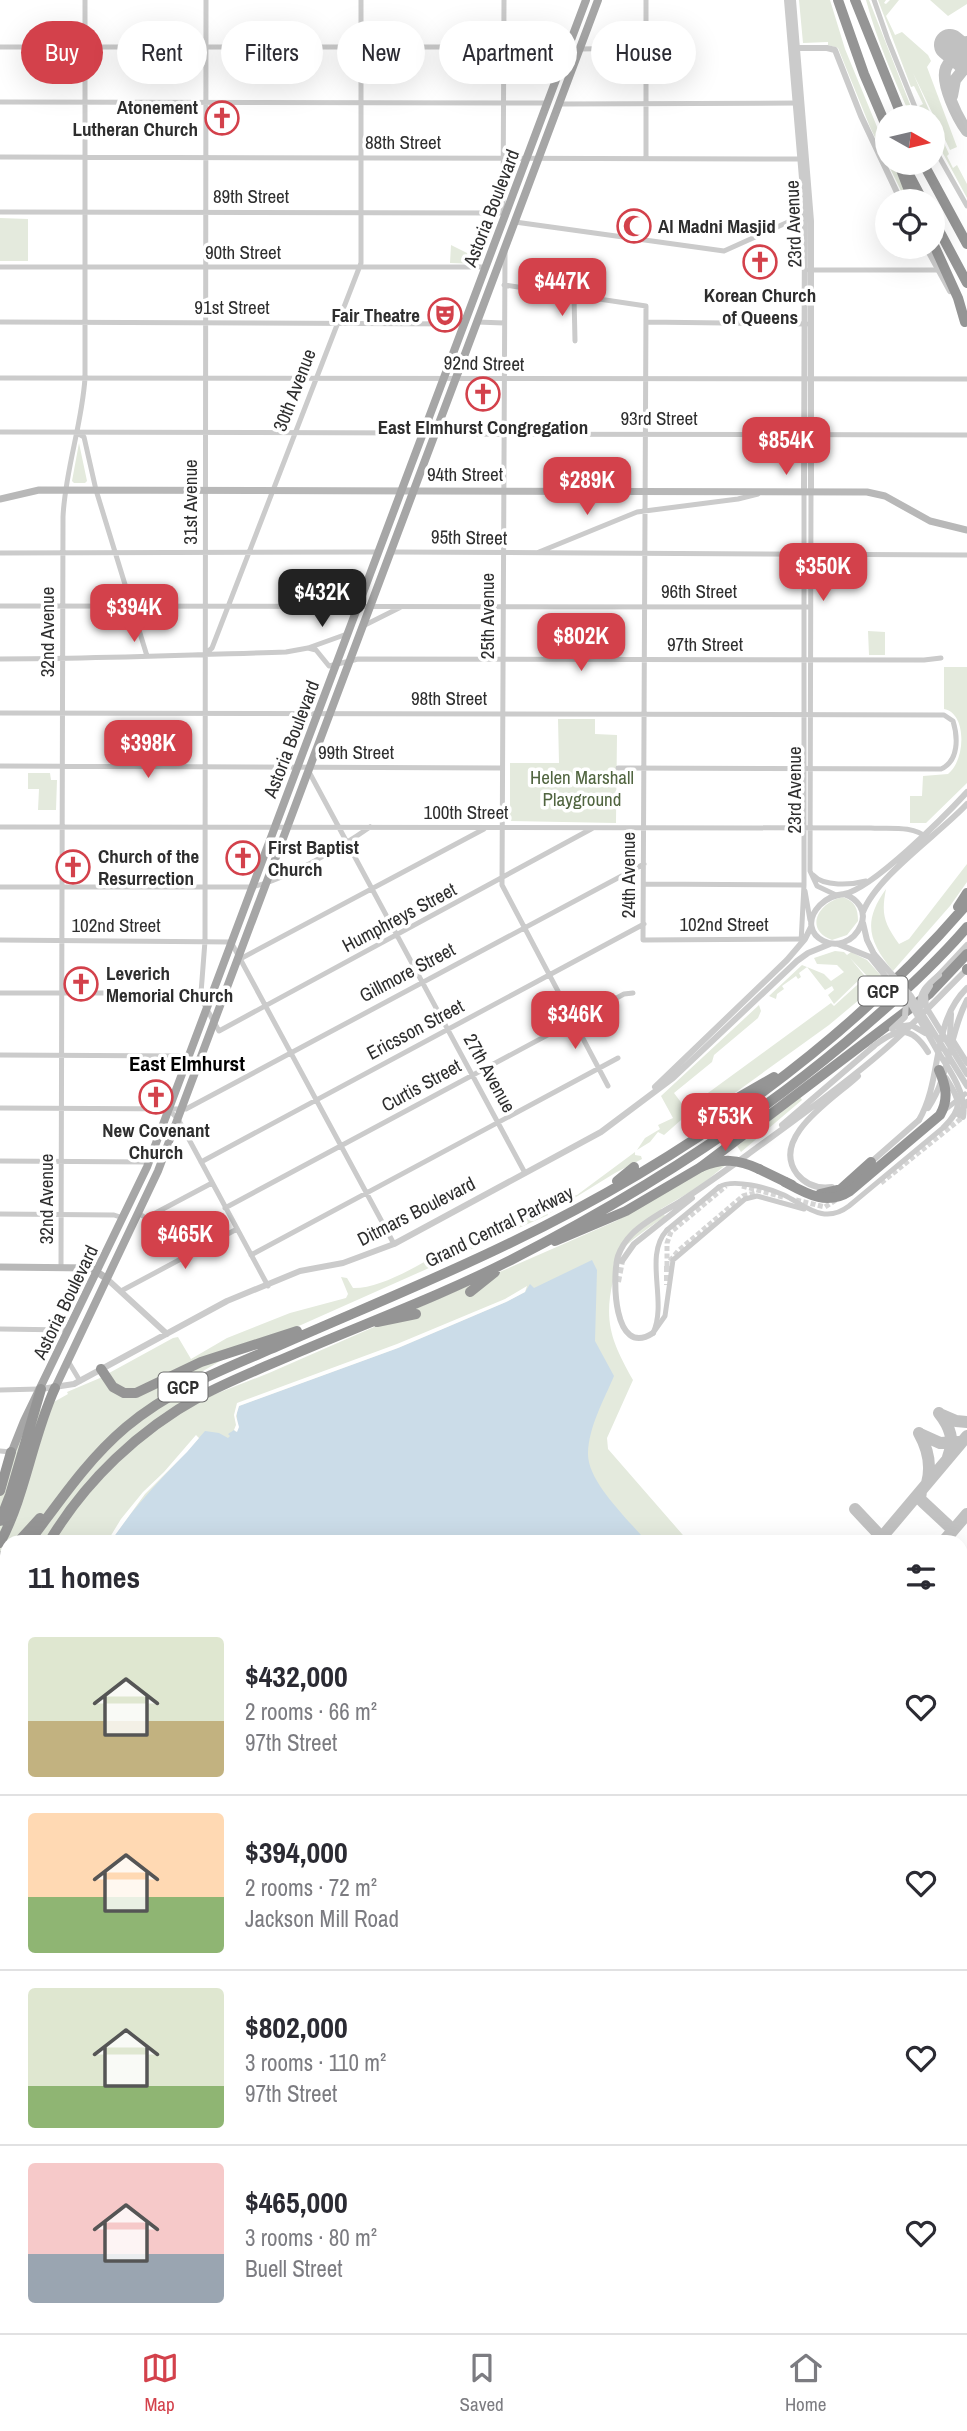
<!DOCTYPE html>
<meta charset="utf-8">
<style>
body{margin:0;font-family:"Archivo Narrow",sans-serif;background:#f2f2f3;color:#2b2b33;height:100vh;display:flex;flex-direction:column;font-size:26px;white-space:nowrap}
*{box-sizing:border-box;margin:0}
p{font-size:23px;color:#7c7c81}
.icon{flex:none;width:38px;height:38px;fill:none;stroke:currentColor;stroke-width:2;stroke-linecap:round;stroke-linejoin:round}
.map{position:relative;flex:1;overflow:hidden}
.side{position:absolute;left:0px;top:1535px;width:968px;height:800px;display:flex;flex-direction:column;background:#fff;border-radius:21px 21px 0 0;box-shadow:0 7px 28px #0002}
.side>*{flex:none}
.top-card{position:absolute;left:21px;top:21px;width:926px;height:63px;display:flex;gap:14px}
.needle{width:46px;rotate:98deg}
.buttons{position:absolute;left:875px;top:105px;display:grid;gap:14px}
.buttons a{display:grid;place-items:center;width:70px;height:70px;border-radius:50%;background:#fff;box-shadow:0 7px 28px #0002;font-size:35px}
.price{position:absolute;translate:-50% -60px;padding:0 16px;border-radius:14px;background:#d3414b;color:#fff;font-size:23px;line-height:46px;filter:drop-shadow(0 2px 4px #0008)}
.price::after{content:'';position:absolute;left:50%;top:42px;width:21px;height:16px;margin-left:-10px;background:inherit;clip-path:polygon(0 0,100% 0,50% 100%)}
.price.active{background:#222;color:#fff}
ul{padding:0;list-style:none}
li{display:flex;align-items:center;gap:21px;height:175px;padding:0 28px}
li+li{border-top:2px solid #e1e1e2}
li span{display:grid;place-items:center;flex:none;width:196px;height:140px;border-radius:7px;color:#555}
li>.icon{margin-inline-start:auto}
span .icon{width:84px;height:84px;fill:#fffc;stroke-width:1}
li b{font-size:30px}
h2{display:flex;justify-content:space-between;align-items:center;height:84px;padding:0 28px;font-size:30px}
.pill{padding:0 24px;border-radius:32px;background:#fff;box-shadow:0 7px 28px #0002;font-size:24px;line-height:63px}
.pill.active{background:#d3414b;color:#fff}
.dock{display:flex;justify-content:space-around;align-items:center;height:98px;border-top:2px solid #e1e1e2;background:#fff;font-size:19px;color:#7c7c81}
.dock a{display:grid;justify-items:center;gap:4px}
.dock .active{color:#d3414b}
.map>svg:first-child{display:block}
</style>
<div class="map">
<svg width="967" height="2333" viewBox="0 0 967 2333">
<rect width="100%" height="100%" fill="#fff"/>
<path fill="#e4eadd" d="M799,0h31l15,49 42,102v12h6l18,38h-5l-36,-74 -32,-79 -10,-3v-3l-25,1z
M866,0h3l46,117h-4c-17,-38 -34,-76 -45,-117z
M878,0h8l-2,3 2,1 4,-4h9l-13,16 9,19 7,-3 26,23 3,6 -4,6 30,80 -7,3 -37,-77 19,44h-7l-6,-11 4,-2 -9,-18 -3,1z
M930,0h37v4l-19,12z
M933,119l16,35 -2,2 6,12 4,-3 10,19v14l-34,-63z
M0,218l28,1v42h-28z
M451,245l28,14 -1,5 -28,-1z
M79,443l8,38 -2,2h-11l-2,-2z
M868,631l17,1v23h-16z
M944,667h23v116l-41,40h-16v-27h12l1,-20 25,-2c18,-14 19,-61 -4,-65z
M558,719h37v15l22,1 -1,88 -106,-2v-58h49z
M28,773h22l1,7h6l-1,30h-18l1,-21h-11z
M967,864v18l-17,24 -57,65c-24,-29 -31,-49 -7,-82 -5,25 -2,34 13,55l10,-5z
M843,897c12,5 15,11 15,24l-11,14 -15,5c-29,-11 -13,-38 11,-43z
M835,951l9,1 3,3 4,-3 16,8 17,19 -55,46 -115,83 -13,5h-12l-25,22 -6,-3 -8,10 -13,8 8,-12 15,-9 -2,-4 15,-7 -12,-22 98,-91 2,6 -3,7 -44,37 -2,7 -38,31 12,16 145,-106 3,3 33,-30 -17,-18 14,17 -30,29 -6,-9 6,-5 -2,-4 -7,4 -18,-23 -8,6 2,4 -3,2 -2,-3 -14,10 2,3 -7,5 -1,5 -7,-3 33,-31 22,9 7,7 13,-9 -7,-7 -20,-1 -3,-6z
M800,1097l2,3 -61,52 -4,-6z
M635,1152v3l6,1 1,3 -27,14 -65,40 -7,-13 34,-5z
M734,1158l-34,28 -39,23 4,7c-14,11 -42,28 -50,43 -3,7 0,16 -2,22 -10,42 0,63 20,99l-26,58 1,11 81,93h-682v218l-7,9v-281l29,-72 39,-22 -1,-2 33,-14 73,-40 5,-1 13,22 36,-21 63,-25 56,-15 2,-4 -7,-17 6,1 6,10c36,1 90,-39 123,-56 21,-11 43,-21 65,-31l7,14 -247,110 -45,15 -58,34 15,21 56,-22 347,-152 90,-52z
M0,2058l7,13v118l-7,-12z"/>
<path fill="#cbdce8" d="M592,1260l5,10 -2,71 19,35c-10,24 -25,50 -26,77 -1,29 41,67 59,89h-537c27,-41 63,-74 95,-111l14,2 9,5 2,-2 -2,-2 6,-4 2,2c4,-9 -2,-16 3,-26l159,-58 108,-46 19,-10 5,-8 4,4z
M7,1737v334l-7,-13v-311z
M967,1749v376l-6,-1v-368z
M170,2328h172v5h-169z"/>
<path fill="#fff" d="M527,1286l-2,6 -19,10 -108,46 -159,58 -3,10 3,11 -2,5 -3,-2 2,-5 -2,-10 3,-12 160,-59 108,-45z
M196,1435l3,3 -12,14 -42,42 -35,48h-3l14,-23 22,-27 21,-20z"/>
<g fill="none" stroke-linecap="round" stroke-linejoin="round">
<path stroke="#c1c1c1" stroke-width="12" d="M967,42c-7,8 -17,17 -21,26 -6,15 12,51 21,63
M952,96l3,-16 12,-15
M939,1413c11,14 16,27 9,44
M942,1415l14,6 11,1
M919,1433c9,16 13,32 8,50
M920,1434l20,9 19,-1
M921,1491l-1,8 3,3 30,28
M855,1509l31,33
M882,1537l85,-101
M943,1542l24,-28
M961,1565l6,8
M961,1616h6"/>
<path stroke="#c1c1c1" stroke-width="32" d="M950,45l17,14
M961,1636l6,-8"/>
<path stroke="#d5d5d5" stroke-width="5" stroke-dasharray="5 2.5" stroke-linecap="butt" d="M881,1183l82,-66
M742,1186l41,11
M796,1200l29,7 14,-9
M670,1261l8,-10 65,-55 14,-4
M667,1266v-23l4,-11 55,-46"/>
<path stroke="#d5d5d5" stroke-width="6" stroke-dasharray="6 3" stroke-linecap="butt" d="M667,1266v19
M618,1282l4,-21"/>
<path stroke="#cbcbcb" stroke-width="5" d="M206,0l-1,941 -4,52 3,11 15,27 374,-203
M874,0l14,40 31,77
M0,47h568
M580,49l66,-1
M0,102l547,1
M559,104l239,-1
M933,146l34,60
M0,157l802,2
M646,158v-158
M0,212l503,1
M503,214l1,-214
M515,222l209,29 82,-37
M505,252l-3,633 106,201
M0,267h485
M809,270h130
M504,285l142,21 -3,634 162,-1
M574,296l1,45
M0,322l463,2
M477,322l27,1
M646,322l161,2
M0,378l967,1
M0,432l423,1
M79,434l5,3 12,53 51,166
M435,434l532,1
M811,491l-1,380 7,15 19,9
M391,552l576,3
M539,552l98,-40 101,-13 20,-5
M0,553l378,-1
M0,606l810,1
M363,626l38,-19
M308,648l8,2 13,16 29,-7 566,1 17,-2
M205,654l7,-6 149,-385v-263
M0,659c96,0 191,-4 286,-7l22,-4 39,-14
M0,713l944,2 9,6c5,16 6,40 -12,48l-323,-1
M0,766l502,2
M308,770l217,403
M0,827l871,1c17,1 43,-3 56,10
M813,875c11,12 38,10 53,6
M644,884l160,1
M0,887h252c35,-8 88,-39 118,-60
M805,891l5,29
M0,940l231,2 163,302
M801,943l3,-58v-394
M240,959l244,-130
M0,993h201
M0,1055l189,1
M0,1108l186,1 458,-245
M168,1109l10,10 90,167
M946,1109l19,-15
M0,1161l149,1
M201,1162l443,-238
M225,1208l399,-214 9,-1
M138,1213l8,5 66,-35
M0,1214l114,1 9,3
M667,1230l52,-43
M251,1255l367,-197
M61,1267l2,-750c2,-47 19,-92 22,-139v-378
M121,1291l116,-62
M0,1329l68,1
M653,1333l12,-17 8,-56 72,-61 12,-3 47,13
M68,1361l12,20
M0,1390l39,-1
M0,1451l11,1
M961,2190l6,-32
M0,2267l7,-1
M0,2326l7,-2
M144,2328l2,5
M657,2333l1,-5
M794,2333l1,-5"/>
<path stroke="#cbcbcb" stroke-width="6" d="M787,0l18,214 -1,277
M793,0l18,221v270
M796,48h31l8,2 26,66 40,85
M926,247l24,44
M844,894c28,-5 101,-78 123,-102
M844,894c14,5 23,17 17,31 -16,38 -71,11 -41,-20 7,-7 14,-10 24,-11z
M863,912c14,-36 76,-78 104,-108
M863,923l4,17 7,14
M838,944l32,13
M937,977l30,-32
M951,1014l-1,22 17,27
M938,1052c12,18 29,43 25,65
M655,1087l132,-127 18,-21 6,-12
M782,1125l92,-79
M870,1163l49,-43
M832,1187c-14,2 -26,-2 -35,-13 -28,-37 38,-76 61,-98
M622,1261l12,-17 58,-46
M106,1278l61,56
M653,1333c-40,26 -41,-56 -35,-77 3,-8 8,-16 14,-22 14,-14 33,-23 49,-33 22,-14 44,-30 66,-46 45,-33 92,-66 136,-104 29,-25 56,-54 84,-82
M41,1389l33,-5 153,-83 73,-30 43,-8 51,-19 207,-112 72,-54 124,-117 11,-8 22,-9"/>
<path stroke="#b8b8b8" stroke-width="7" d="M0,499l39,-9 828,2 18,4 45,25 37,9
M0,1267l91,1 15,10
M961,2304l6,-3
M961,2315l6,-4
M912,2333l9,-5
M929,2333l11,-5"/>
<path stroke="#a6a6a6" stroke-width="8" d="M55,1388l103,-217 440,-1171
M10,1456l14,-35 123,-254 439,-1167
M0,2184l7,11
M0,2215l7,12
M60,2328l2,5
M82,2328l2,5"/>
<path stroke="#959595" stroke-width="10" d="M838,0l26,74 23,54
M855,0l47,117
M903,163l20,38
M923,163l44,81
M900,167l13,34
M933,219l34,64
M933,243l25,55 7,24
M958,907l9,-14
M967,970v-1
M708,1115l66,-38
M759,1169l33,16
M617,1181l17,-14
M820,1194l21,-5 30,-27
M555,1241l71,-30 75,-44 228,-173 38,-40
M470,1292l25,-20
M377,1322l39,-8
M101,1369l12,18 11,6h12l65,-31 96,-31
M0,1491l11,-39
M0,1521l10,-26 31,-106
M18,1542l22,-24
M29,1542c31,-41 58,-82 97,-115 47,-39 96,-57 152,-81 77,-34 156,-66 232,-103 171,-82 333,-195 457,-339
M49,1542c36,-61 90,-112 152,-146 32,-17 66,-30 98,-44 70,-30 143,-57 212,-92 119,-61 231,-131 334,-217 43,-36 86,-74 122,-116
M0,1543c26,-49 32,-105 55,-155
M0,1558l7,-6
M0,1576l7,-8
M0,1630l7,-13
M0,1654l7,-14
M0,2154l7,11
M0,2169l7,11
M0,2199l7,11
M70,2328l2,5
M97,2328l3,5
M117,2328l2,5
M134,2328l2,5"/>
<path stroke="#cbcbcb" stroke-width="5" d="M719,1187c14,-9 50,1 65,8 22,11 40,30 65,11l95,-79
M653,1333c15,-32 -10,-77 14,-103"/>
<path stroke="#cbcbcb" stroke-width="6" d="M874,954l37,42 56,90
M870,957l36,45 -1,15 -13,12
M930,986l-5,8 1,13 41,67
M908,999l30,53
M920,1008c-1,-16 7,-23 19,-33
M897,1027l14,-2 14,8
M871,1048c23,-18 39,-26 57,4
M928,1108c22,-32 21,-74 39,-108
M959,1115l8,-13
M919,1120c24,-42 12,-97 48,-132
M944,1127c20,-20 16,-26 2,-49"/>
<path stroke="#959595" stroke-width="10" d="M701,1167c21,-9 37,-8 58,2
M785,1182c22,12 42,24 65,9l90,-76c9,-16 6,-29 -1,-45"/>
</g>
<defs>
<symbol id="church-ring" viewBox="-11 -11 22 22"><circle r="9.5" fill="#fff" stroke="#d3414b" stroke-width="1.5"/><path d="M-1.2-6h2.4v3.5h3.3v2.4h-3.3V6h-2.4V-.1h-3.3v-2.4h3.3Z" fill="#d3414b"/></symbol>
<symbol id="mosque-ring" viewBox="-11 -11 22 22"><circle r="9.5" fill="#fff" stroke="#d3414b" stroke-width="1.5"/><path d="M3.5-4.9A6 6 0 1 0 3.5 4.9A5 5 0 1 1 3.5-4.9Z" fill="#d3414b"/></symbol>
<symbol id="theatre-ring" viewBox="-11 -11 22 22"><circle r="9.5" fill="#fff" stroke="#d3414b" stroke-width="1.5"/><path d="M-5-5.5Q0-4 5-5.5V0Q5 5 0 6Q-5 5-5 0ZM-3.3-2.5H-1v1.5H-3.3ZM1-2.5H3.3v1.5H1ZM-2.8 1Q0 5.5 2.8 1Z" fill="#d3414b"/></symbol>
</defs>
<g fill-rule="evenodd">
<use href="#church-ring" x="203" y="99" width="38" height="38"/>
<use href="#mosque-ring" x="615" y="207" width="38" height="38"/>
<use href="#church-ring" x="741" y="243" width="38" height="38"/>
<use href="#theatre-ring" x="426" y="296" width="38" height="38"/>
<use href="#church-ring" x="464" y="375" width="38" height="38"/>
<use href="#church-ring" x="224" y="839" width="38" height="38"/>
<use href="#church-ring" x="54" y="848" width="38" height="38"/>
<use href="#church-ring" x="62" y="965" width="38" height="38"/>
<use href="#church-ring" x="137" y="1078" width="38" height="38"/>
</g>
<g text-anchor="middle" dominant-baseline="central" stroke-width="7" stroke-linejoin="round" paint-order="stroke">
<g fill="#fff" stroke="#6d6d6d" stroke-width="2">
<rect x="858.5" y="976.5" width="49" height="29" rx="5"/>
<rect x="158.5" y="1372.5" width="49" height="29" rx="5"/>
</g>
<g font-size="18" font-weight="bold" fill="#2e2e2e">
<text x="883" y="991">GCP</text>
<text x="183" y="1387">GCP</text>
</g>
<g font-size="19" font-weight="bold" fill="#2e2e2e" stroke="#fff" text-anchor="start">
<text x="198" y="107" text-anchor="end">Atonement<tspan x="198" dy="22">Lutheran Church</tspan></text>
<text x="658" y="226">Al Madni Masjid</text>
<text x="760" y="295" text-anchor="middle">Korean Church<tspan x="760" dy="22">of Queens</tspan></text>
<text x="420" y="315" text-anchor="end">Fair Theatre</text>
<text x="483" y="427" text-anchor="middle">East Elmhurst Congregation</text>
<text x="268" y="847">First Baptist<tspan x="268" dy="22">Church</tspan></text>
<text x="98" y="856">Church of the<tspan x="98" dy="22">Resurrection</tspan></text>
<text x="106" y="973">Leverich<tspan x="106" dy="22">Memorial Church</tspan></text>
<text x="156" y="1130" text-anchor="middle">New Covenant<tspan x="156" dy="22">Church</tspan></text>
</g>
<g font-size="19" fill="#2e2e2e" stroke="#fff">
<text x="403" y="142">88th Street</text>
<text x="251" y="196">89th Street</text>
<text transform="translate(491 208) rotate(-69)">Astoria Boulevard</text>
<text transform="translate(793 224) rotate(-92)">23rd Avenue</text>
<text x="243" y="252">90th Street</text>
<text x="232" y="307">91st Street</text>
<text transform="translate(484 363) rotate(1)">92nd Street</text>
<text transform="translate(294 390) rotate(-69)">30th Avenue</text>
<text x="659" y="418">93rd Street</text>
<text x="465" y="474">94th Street</text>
<text transform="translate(190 502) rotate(-90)">31st Avenue</text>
<text transform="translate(469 537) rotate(1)">95th Street</text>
<text x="699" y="591">96th Street</text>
<text transform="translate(487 616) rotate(-90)">25th Avenue</text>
<text transform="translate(47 632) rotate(-90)">32nd Avenue</text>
<text x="705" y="644">97th Street</text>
<text x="449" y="698">98th Street</text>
<text transform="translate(291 739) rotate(-69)">Astoria Boulevard</text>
<text x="356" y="752">99th Street</text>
<text transform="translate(794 790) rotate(-90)">23rd Avenue</text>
<text x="466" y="812">100th Street</text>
<text transform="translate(628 875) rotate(-90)">24th Avenue</text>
<text transform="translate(399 917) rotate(-28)">Humphreys Street</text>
<text x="724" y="924">102nd Street</text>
<text x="116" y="925">102nd Street</text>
<text transform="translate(407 972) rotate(-28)">Gillmore Street</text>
<text transform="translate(415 1029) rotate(-28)">Ericsson Street</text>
<text transform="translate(490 1073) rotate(61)">27th Avenue</text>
<text transform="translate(421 1085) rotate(-29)">Curtis Street</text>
<text transform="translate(46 1199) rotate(-90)">32nd Avenue</text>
<text transform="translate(416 1211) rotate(-27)">Ditmars Boulevard</text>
<text transform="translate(499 1226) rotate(-26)">Grand Central Parkway</text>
<text transform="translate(65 1302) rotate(-64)">Astoria Boulevard</text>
</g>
<g font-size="19" fill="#516540" stroke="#fff">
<text x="582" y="777">Helen Marshall<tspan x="582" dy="22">Playground</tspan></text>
</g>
<g font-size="21" font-weight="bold" fill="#000" stroke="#fff">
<text x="187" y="1063">East Elmhurst</text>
</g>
</g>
</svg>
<div class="buttons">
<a><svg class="needle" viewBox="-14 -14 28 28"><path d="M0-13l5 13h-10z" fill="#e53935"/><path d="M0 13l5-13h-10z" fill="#7c7c81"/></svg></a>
<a><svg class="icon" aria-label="locate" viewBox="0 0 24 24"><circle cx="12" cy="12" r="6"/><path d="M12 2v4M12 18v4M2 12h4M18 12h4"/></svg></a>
</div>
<b class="price" style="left:562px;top:318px">$447K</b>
<b class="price" style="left:786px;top:477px">$854K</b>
<b class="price" style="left:587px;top:517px">$289K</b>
<b class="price" style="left:823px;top:603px">$350K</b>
<b class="price active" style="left:322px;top:629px">$432K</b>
<b class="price" style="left:134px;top:644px">$394K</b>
<b class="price" style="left:581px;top:673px">$802K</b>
<b class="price" style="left:148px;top:780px">$398K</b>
<b class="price" style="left:575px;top:1051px">$346K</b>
<b class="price" style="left:725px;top:1153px">$753K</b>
<b class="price" style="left:185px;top:1271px">$465K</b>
<div class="top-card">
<a class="pill active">Buy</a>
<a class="pill">Rent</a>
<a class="pill">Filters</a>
<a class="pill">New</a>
<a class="pill">Apartment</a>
<a class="pill">House</a>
</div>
<section class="side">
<h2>11 homes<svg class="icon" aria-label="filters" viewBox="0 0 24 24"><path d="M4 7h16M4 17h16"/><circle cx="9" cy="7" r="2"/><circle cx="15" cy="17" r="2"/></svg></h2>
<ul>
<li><span style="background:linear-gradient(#dfe7d0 60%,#c2b280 0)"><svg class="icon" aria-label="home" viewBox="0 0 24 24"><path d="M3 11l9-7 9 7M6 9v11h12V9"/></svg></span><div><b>$432,000</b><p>2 rooms · 66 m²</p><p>97th Street</p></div><svg class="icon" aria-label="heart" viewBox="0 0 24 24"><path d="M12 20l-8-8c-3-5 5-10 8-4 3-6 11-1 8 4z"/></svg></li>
<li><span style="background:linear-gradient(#ffd9b3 60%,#8fb573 0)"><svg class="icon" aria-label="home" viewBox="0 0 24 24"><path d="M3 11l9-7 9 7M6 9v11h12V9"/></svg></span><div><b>$394,000</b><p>2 rooms · 72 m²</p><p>Jackson Mill Road</p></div><svg class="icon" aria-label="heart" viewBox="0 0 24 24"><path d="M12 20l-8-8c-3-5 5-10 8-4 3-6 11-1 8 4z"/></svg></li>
<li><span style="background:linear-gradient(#dfe7d0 70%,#8fb573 0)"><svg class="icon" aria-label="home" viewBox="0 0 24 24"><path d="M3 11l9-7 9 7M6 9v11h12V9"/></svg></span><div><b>$802,000</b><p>3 rooms · 110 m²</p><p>97th Street</p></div><svg class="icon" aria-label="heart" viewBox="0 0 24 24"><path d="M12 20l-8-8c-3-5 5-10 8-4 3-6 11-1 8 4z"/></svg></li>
<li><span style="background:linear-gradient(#f6c9c9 65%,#9aa5b1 0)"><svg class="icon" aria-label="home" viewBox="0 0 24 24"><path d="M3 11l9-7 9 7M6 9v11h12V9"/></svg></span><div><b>$465,000</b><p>3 rooms · 80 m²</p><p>Buell Street</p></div><svg class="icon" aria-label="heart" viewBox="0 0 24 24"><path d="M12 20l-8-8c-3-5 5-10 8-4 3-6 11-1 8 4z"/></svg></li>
</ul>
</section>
</div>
<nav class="dock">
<a class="active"><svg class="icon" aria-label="map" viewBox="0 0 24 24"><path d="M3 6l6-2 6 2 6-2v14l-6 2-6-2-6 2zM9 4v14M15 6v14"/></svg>Map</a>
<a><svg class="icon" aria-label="saved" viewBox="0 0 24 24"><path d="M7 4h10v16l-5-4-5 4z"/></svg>Saved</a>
<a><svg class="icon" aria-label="home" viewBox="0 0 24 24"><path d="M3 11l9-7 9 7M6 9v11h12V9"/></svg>Home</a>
</nav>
